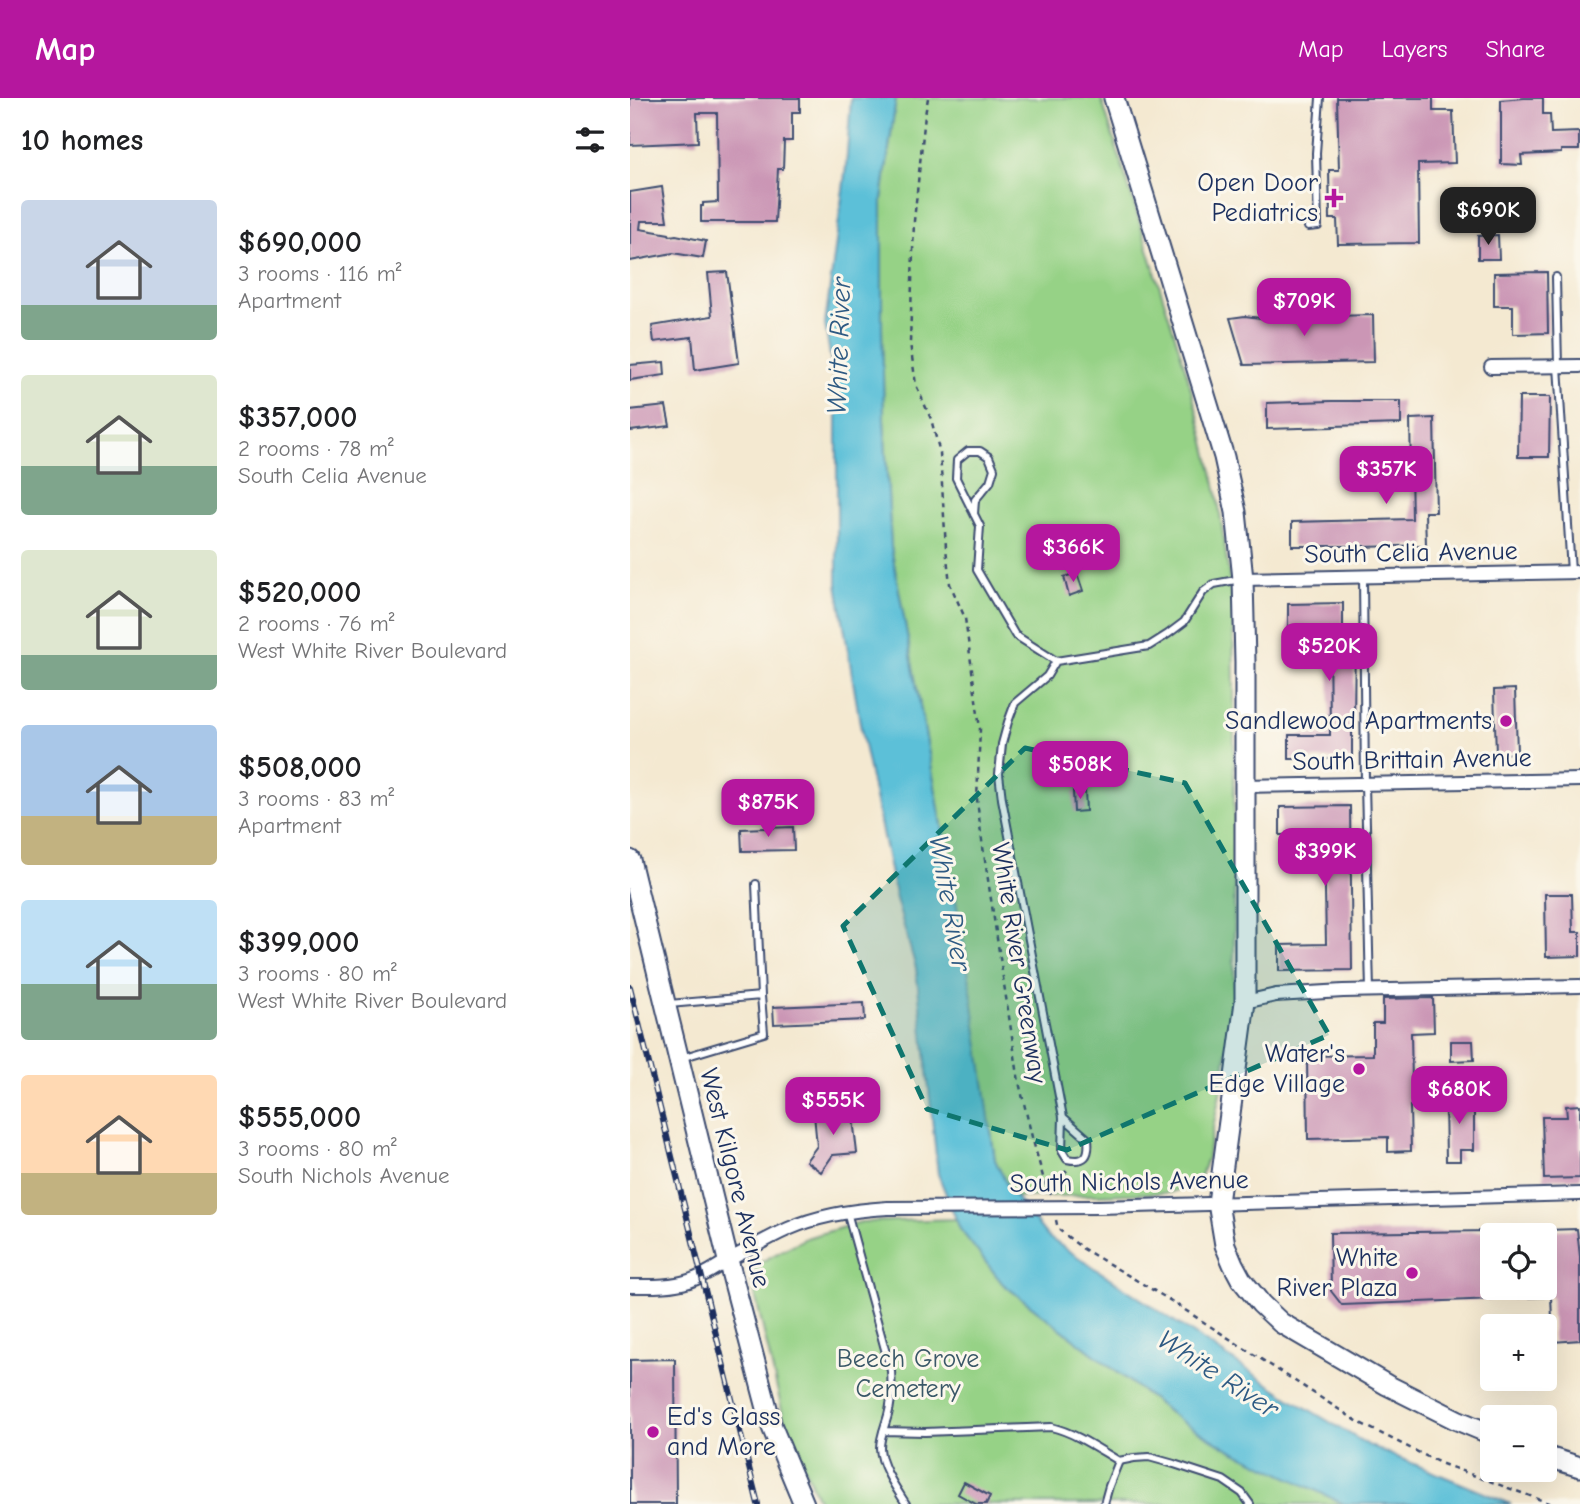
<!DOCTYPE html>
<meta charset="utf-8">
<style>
body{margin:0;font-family:"Comic Neue",sans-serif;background:#f2f2f2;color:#202124;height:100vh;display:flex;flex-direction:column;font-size:26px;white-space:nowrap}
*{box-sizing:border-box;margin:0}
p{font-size:23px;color:#757577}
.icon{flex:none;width:38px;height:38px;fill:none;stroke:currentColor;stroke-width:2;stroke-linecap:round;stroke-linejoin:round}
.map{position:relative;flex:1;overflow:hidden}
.sheet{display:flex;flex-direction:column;background:#fff;width:630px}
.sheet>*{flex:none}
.tools{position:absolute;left:850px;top:1125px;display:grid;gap:14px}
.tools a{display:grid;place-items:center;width:77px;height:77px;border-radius:7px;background:#fff;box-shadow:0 7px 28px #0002;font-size:35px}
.price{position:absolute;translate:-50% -60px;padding:0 16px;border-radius:14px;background:#b5179e;color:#fff;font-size:23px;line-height:46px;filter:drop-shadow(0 2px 4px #0008)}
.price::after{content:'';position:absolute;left:50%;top:42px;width:21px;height:16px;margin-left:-10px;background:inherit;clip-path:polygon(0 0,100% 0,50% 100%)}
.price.on{background:#222;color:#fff}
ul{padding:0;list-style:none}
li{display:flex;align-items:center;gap:21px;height:175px;padding:0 21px}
li span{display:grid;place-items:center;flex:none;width:196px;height:140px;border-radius:7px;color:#555}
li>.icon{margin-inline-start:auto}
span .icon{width:84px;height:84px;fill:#fffc;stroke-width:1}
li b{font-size:30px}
h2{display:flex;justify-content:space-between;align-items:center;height:84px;padding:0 21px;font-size:30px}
header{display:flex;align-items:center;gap:42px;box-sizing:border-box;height:98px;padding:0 35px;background:#b5179e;color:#fff}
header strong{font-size:33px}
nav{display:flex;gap:38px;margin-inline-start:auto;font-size:24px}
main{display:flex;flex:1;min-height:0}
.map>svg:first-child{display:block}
</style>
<header>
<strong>Map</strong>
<nav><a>Map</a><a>Layers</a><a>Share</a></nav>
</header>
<main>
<section class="sheet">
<h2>10 homes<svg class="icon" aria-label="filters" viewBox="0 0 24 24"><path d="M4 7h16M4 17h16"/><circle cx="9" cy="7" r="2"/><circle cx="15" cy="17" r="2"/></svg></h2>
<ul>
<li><span style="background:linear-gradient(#c9d6e8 75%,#7fa58c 0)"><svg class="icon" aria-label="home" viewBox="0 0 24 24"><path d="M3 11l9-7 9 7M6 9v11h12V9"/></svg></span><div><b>$690,000</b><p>3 rooms · 116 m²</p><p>Apartment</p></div></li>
<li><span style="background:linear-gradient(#dfe7d0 65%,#7fa58c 0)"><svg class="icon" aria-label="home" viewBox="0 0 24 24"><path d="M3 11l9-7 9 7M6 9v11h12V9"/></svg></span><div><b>$357,000</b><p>2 rooms · 78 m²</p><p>South Celia Avenue</p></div></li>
<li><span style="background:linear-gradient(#dfe7d0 75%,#7fa58c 0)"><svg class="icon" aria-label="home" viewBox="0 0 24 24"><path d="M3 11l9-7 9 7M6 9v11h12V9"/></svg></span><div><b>$520,000</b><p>2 rooms · 76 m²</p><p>West White River Boulevard</p></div></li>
<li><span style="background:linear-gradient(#a9c7e8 65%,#c2b280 0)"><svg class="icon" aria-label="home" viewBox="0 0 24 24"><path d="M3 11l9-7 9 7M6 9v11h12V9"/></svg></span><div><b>$508,000</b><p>3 rooms · 83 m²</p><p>Apartment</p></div></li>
<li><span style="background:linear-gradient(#bfe0f5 60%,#7fa58c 0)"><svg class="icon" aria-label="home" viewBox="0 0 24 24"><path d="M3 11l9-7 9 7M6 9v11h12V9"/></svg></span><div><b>$399,000</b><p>3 rooms · 80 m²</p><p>West White River Boulevard</p></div></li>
<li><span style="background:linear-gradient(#ffd9b3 70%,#c2b280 0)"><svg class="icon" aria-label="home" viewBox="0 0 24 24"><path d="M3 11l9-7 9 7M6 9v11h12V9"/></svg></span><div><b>$555,000</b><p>3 rooms · 80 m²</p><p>South Nichols Avenue</p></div></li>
</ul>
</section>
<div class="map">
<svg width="950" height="1406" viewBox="0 0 950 1406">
<rect width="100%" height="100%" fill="#fbf7ec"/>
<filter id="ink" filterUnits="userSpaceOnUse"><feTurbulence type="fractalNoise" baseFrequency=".0143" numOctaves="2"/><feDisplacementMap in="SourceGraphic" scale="14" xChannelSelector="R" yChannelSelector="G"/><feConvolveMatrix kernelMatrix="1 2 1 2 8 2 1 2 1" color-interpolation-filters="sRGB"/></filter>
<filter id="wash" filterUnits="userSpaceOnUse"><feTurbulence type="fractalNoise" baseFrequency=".00686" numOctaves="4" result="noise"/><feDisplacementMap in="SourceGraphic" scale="28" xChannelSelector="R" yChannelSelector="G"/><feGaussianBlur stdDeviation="1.57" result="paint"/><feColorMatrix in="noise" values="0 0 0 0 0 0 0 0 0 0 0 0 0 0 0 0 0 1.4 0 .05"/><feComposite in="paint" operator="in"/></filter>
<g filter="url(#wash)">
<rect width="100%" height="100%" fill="#f4e9d1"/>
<path fill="#96d286" stroke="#588072" stroke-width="2" d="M266,0h205l86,276 17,64 13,55 16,110 1,89v300l-11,87 -16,79 -7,21 -17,9 -14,5 -157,4 -17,-37 -29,-204 -75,-409 -7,-128 -2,-90v-130z
M326,1121l4,10 43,55 168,130 58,35 117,55h-526l-35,-81 -34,-146 6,-13 49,-26 55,-16z"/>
<path fill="#5bc0d8" stroke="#3b789b" stroke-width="2" d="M221,0h45l-14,101v130l2,90 7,128 75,409 29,204 14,29 39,48 240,160 82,49 141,58h-167l-115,-55 -51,-30 -175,-135 -43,-55 -22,-55 -22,-206 -20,-69 -34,-164 -25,-151v-185l-12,-75 21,-157z"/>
<g id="blocks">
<path fill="#cb96b5" d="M0,0h170v14h-8v29h-8l-1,28h-5l-3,53h-74v-16h2v-3l15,-1 -1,-89h-20l1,29 -68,3z
M707,0h96v13h20l2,52 -37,1 1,79 -81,1 -1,-25h-7l-1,-49h10z
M894,0h19v16h7l1,19 28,-1v18h-18v3l-40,2 1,10 -21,-1v-64z
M32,89l5,34h-26l-1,8 29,5 1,2 6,-1 30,6 -3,17 -30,-5 -43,8v-69z
M868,137l1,24h-21v-23z
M97,174l12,91 -44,7 -3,-33 -38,5 -2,-16 60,-10 -4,-43z
M917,174l1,61 -35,1v-28h-19v-33z
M655,198l7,21 81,-2 1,47 -130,3 -14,-47 15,-2 23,3v-8l7,-2 -2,-8z
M34,264l1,13 -35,5v-15z
M889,299h31l-1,60h-31z
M702,303h69v23l-68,2v1l-66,2v-26z
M36,308l4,20 -40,5v-21z
M804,320l2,94h-11l1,33 -62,2v-1h-72v-24l120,-3 -2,-100z
M447,475l6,18 -14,5 -5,-19z
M713,505v31h12l-1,90h-2v35h-63v-24h41l-1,-105 -41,1v-27z
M885,591l2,64 -21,1 -2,-64z
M455,692l1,21 -12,1 -1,-21z
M720,708l2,164 -73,1v-26l47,-1 -2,-109h-44v-28z
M163,729l1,23 -52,1 -1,-22z
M915,796h27l1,38h7v24l-34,1z
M803,900l1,34 -23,1 1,50h17v22l-19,1 1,45 -23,1v-15l-80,2 -1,-83 66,-1v-32h10v-24z
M234,905l1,17 -91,4 -1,-17z
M821,943h22l1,19 -23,1z
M815,999h29v53h-14v11h-14z
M950,1007v73l-36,1 -2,-62h25l-1,-11z
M222,1012l5,43 -24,2 -12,17 -15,-11 11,-15 -3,-32z
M947,1131l3,28v83l-27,2 -2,-46 -6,1v-67z
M863,1133v57h51v9l-202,8 -11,-14 -1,-58z
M45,1261l1,145h-46v-144z
M334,1384l26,14 -4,8h-10l-18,-10z"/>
</g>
</g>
<g filter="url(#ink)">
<use href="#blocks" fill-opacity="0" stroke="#3c4b6f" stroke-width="2"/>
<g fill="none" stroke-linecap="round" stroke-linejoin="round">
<defs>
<path id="lane" d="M678,129l10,-1 -2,-73 4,-55
M926,179l2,89 13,206
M344,416l1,-14 15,-18 4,-13 -5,-12 -9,-6h-12l-11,9 -1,18 24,48 -3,44 38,65 41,26 93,-15 19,-12 16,-12 19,-30 11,-8 27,-5
M733,479l2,207 5,207
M426,563l-9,15 -32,27 -7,19 -6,22 -3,30 3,25 61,318 -1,34 5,8c18,4 23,-3 21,-20l-25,-22
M39,906l92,-8 -5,-112
M51,960l83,-25 -3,-37
M217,1114l44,159c1,15 1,30 -3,44 -3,11 -8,22 -8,33 1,19 16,40 26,56
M253,1333l42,1 126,-5c25,6 47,22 68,34
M474,1406l5,-18 10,-25 15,-3 15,-1 25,7 49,16 19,13 8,11"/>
<path id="street" d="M861,269l89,-1
M613,481l337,-7
M614,688l336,-6
M615,904l31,-7 67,-4 237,-5
M469,1109l481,-13
M0,1188c20,0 40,1 59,-5 17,-5 31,-17 47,-25 17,-9 34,-19 52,-27 31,-14 66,-19 100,-21"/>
<path id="secondary" d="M484,0l110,359 12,55 7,67 2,83v340l-27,201 7,42 8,19 8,15 20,25 20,19 106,62 70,35 36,15
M0,762l98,400 44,167 32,77
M915,1358l35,11"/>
</defs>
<use href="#lane" stroke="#3c4b6f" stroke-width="10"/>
<use href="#street" stroke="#3c4b6f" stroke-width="16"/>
<use href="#secondary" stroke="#3c4b6f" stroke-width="23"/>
<path stroke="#3c4b6f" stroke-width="2.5" stroke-dasharray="5 5" stroke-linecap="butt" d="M298,0l-3,17 -11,106 -4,122 6,42 15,34 9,34 6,95 4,36 15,34 15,111 -3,70 4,35 38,248 13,55 13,47 7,12
M416,1086l24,-15
M426,1122l2,9 24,19 86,51 192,124 80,40 112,41"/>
<use href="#lane" stroke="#fff" stroke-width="6"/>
<use href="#street" stroke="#fff" stroke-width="12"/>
<use href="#secondary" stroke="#fff" stroke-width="19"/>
<defs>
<path id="rail" d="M0,889l128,517"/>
</defs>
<use href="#rail" stroke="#1b2f5e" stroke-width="6"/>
<use href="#rail" stroke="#fbf7ec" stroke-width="3.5" stroke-dasharray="10" stroke-linecap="butt"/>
<defs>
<path id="street-bridge" d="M258,1110l211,-1"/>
</defs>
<use href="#street-bridge" stroke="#3c4b6f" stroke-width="16" stroke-linecap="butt"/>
<use href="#street-bridge" stroke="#fff" stroke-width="12"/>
</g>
</g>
<path fill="#0f766e" fill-opacity="0.2" stroke="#0f766e" stroke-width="5" stroke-dasharray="14 9" stroke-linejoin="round" d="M395,650l160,35 144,252 -262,115 -140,-41 -84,-183z"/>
<g fill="#b5179e" stroke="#fbf7ec" stroke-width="2.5">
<path d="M700.5 89.5h7v7h7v7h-7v7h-7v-7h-7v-7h7z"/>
<circle cx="876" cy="623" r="7"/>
<circle cx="729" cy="971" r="7"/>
<circle cx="782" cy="1175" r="7"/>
<circle cx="23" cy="1334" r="7"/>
</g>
<g text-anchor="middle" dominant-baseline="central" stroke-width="6" stroke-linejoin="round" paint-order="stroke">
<g font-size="26" fill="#1b2f5e" stroke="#fbf7ec" text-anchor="end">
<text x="688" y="85">Open Door<tspan x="688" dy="30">Pediatrics</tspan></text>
<text x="862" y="623">Sandlewood Apartments</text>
<text x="715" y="956">Water's<tspan x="715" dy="30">Edge Village</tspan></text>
<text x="768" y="1160">White<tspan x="768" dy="30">River Plaza</tspan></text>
<text x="37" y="1319" text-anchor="start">Ed's Glass<tspan x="37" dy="30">and More</tspan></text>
</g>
<g font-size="26" fill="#1b2f5e" stroke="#fbf7ec">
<text transform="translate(781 455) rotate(-1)">South Celia Avenue</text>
<text transform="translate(782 662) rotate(-1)">South Brittain Avenue</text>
<text transform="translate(389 865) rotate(81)">White River Greenway</text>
<text transform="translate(105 1080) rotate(76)">West Kilgore Avenue</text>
<text transform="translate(499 1084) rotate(-1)">South Nichols Avenue</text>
</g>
<g font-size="26" fill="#3a5868" stroke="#fbf7ec">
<text x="278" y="1261">Beech Grove<tspan x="278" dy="30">Cemetery</tspan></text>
</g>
<g font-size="28" font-style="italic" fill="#2e5a83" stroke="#fbf7ec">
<text transform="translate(209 248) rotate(-88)">White River</text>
<text transform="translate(320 805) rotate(80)">White River</text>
<text transform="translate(588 1276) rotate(33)">White River</text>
</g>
</g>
</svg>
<div class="tools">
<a><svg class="icon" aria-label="locate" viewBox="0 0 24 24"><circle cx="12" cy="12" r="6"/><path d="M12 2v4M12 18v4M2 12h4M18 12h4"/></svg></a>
<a>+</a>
<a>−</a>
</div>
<b class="price on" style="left:858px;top:149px">$690K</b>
<b class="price" style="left:674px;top:240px">$709K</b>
<b class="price" style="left:756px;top:408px">$357K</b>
<b class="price" style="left:443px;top:486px">$366K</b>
<b class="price" style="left:699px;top:585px">$520K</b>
<b class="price" style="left:450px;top:703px">$508K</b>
<b class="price" style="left:138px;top:741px">$875K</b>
<b class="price" style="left:695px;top:790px">$399K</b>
<b class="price" style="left:829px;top:1028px">$680K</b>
<b class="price" style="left:203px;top:1039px">$555K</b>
</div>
</main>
